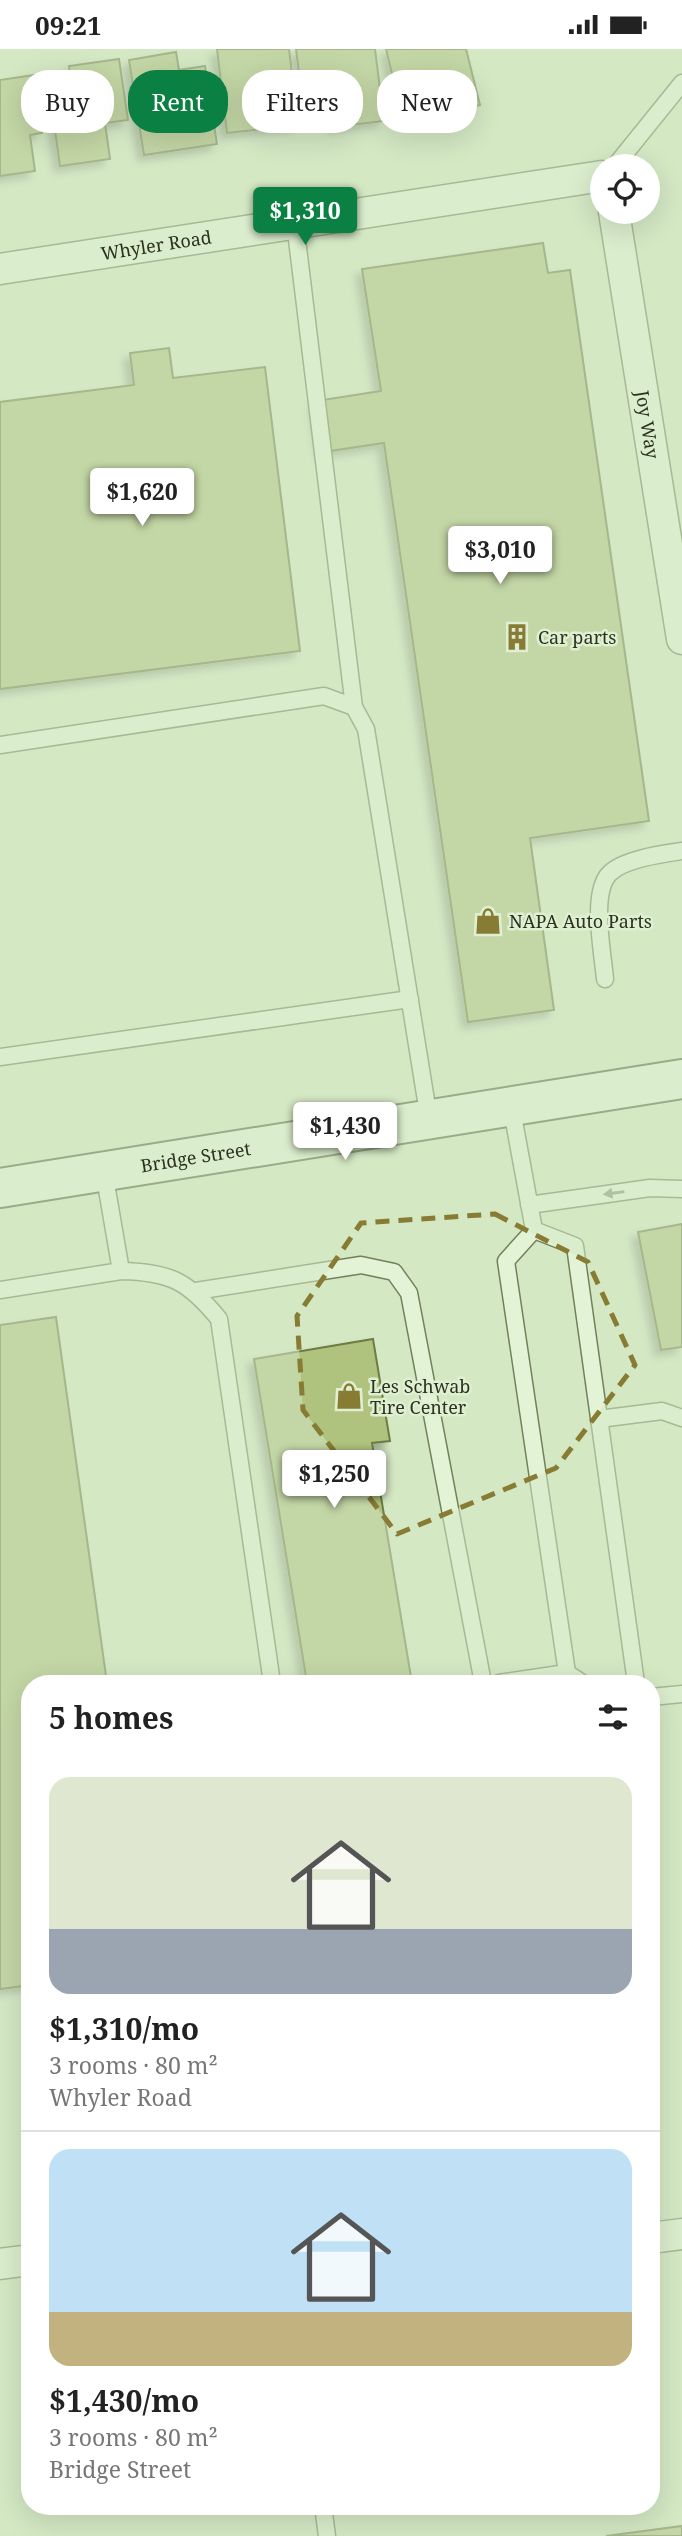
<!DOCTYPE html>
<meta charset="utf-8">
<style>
body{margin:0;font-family:"Noto Serif",serif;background:#f2f2f2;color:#222;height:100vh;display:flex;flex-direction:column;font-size:26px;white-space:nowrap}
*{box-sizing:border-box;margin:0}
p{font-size:23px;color:#767676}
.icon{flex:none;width:38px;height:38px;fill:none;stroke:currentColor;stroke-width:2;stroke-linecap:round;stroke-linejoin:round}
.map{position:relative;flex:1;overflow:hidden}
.drawer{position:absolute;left:21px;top:1626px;width:639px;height:840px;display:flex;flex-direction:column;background:#fff;border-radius:28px;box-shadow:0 7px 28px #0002}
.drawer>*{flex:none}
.hud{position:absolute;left:21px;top:21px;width:640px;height:63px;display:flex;gap:14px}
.buttons{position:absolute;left:590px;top:105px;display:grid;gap:14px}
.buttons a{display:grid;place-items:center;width:70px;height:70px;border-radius:50%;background:#fff;box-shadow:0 7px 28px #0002;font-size:35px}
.price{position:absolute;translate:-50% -60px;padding:0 16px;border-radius:7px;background:#fff;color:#222;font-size:23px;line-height:46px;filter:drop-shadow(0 2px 4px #0008)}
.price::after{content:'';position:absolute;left:50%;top:42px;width:21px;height:16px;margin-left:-10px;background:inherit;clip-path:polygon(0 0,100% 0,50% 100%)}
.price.active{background:#0b8043;color:#fff}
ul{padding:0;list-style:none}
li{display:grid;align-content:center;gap:14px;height:371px;padding:0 28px}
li+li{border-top:2px solid #e0e0e0}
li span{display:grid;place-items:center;height:217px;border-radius:21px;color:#555}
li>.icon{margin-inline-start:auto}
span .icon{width:126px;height:126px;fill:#fffc;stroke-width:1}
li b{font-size:30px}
h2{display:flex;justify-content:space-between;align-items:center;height:84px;padding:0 28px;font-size:30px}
.tag{padding:0 24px;border-radius:28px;background:#fff;box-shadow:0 7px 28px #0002;font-size:24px;line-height:63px}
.tag.active{background:#0b8043;color:#fff}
.status{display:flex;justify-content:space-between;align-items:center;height:49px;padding:0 35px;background:#fff;direction:ltr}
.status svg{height:19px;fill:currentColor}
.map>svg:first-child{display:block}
</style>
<div class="status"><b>09:21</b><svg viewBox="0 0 49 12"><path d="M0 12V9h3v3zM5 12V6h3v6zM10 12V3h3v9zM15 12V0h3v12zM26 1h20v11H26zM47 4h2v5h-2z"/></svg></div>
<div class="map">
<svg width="682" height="2487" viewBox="0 0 682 2487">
<defs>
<filter id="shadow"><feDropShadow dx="-6" dy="6" stdDeviation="3.5" flood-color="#0004"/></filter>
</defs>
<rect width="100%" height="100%" fill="#d4e8c4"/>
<path fill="#afc27e" stroke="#6e7c45" stroke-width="2" filter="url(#shadow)" d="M217,0h72l9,76 -71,8z
M296,0h79l9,72 -50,6 -4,-34 -28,3z
M386,0h80l14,56 -47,12 -8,-34 -29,7z
M176,3l3,18 26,-4 12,78 -73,11 -15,-95z
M119,10l9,61 -23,3 5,36 -50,7 -11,-78 22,-3 -2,-19z
M34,26l8,58 -12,2 5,36 -35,5v-96z
M543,194l5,30 22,-3 79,551 -119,17 24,172 -86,12 -84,-579 -61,9 -7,-51 65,-10 -19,-122z
M169,299l4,30 92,-11 35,284 -300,38v-287l134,-17 -4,-32z
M682,1175v123l-21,3 -23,-118z
M56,1268l51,366h-77v302l-30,4v-664z
M373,1290l17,102 -18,2 39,234 -30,6h-74l-53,-324z
M682,2477v10h-76z"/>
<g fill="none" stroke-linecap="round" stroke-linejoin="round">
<defs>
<path id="service" d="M615,117l67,-83
M295,174l59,484
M0,696l324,-49 30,11 12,22 63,390
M605,930c-2,-25 -15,-87 5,-106 14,-14 52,-19 72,-22
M0,1008l410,-58
M511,1056l23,125
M104,1123l17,99c49,1 67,10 98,48l53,364
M529,1156l121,-17 32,1
M0,1241l121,-19
M196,1242l165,-26 33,7 15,21 74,390
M599,1370l63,-8 20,7
M499,1634l68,-10
M582,1634l-15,-10 -61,-412 28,-31 41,16 61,437
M651,1648l31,-3
M323,2457l4,30"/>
<g id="minor">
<path id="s1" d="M614,163l68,427"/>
<path id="s2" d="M0,220l602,-93"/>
<path d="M651,2189l31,-4"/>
<path d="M0,2215l30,-4"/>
</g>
<g id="secondary">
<path id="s3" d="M0,1139l682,-109"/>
</g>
</defs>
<use href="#service" stroke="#72805c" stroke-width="19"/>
<use href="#minor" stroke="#72805c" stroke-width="33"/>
<use href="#secondary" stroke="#566240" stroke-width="42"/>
<use href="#service" stroke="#e3f4d6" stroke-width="16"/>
<use href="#minor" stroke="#e3f4d6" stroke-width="30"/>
<use href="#secondary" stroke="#e3f4d6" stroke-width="38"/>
</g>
<defs><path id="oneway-solid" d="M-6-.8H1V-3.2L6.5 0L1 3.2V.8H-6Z" transform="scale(1.75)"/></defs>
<use fill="#87937a" href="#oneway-solid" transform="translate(614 1144) rotate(172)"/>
<path d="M0 0H682V2487H0ZM495,1165l93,48 47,103 -79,103 -159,66 -94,-124 -6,-94 64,-93z" fill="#d4e8c4" fill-opacity=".55" fill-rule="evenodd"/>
<path fill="none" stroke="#887b34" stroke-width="5" stroke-dasharray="14 9" stroke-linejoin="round" d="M495,1165l93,48 47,103 -79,103 -159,66 -94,-124 -6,-94 64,-93z"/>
<defs>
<symbol id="building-bare" viewBox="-9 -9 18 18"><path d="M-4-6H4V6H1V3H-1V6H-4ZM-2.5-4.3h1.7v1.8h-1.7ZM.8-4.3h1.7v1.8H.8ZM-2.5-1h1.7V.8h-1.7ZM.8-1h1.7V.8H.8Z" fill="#887b34" stroke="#dff0d2" stroke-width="2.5" paint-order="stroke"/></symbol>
<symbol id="shop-bare" viewBox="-9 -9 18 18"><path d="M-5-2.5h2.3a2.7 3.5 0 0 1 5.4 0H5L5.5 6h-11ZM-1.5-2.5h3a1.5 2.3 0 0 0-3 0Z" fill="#887b34" stroke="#dff0d2" stroke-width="2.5" paint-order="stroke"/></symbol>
</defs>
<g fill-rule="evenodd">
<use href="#building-bare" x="498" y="569" width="38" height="38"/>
<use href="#shop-bare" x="469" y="853" width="38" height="38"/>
<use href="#shop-bare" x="330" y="1328" width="38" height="38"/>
</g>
<g text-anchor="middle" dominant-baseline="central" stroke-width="5" stroke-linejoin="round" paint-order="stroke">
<g font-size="18" fill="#2b321f" stroke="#dff0d2">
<text stroke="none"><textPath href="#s2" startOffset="158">Whyler Road</textPath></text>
<text stroke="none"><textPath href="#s1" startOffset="215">Joy Way</textPath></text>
<text stroke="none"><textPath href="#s3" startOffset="198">Bridge Street</textPath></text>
</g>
<g font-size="18" fill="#2b321f" stroke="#dff0d2" text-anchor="start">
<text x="538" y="588">Car parts</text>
<text x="509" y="872">NAPA Auto Parts</text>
<text x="370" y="1337">Les Schwab<tspan x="370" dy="21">Tire Center</tspan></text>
</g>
</g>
</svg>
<div class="buttons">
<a><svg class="icon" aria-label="locate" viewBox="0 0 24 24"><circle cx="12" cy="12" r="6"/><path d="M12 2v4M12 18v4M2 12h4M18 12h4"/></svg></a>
</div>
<b class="price active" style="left:305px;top:198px">$1,310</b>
<b class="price" style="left:142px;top:479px">$1,620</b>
<b class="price" style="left:500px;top:537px">$3,010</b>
<b class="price" style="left:345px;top:1113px">$1,430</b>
<b class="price" style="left:334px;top:1461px">$1,250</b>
<div class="hud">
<a class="tag">Buy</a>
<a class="tag active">Rent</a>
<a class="tag">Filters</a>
<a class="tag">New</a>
</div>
<section class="drawer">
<h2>5 homes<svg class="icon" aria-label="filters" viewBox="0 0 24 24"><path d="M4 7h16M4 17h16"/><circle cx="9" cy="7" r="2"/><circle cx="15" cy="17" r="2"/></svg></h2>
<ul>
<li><span style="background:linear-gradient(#dfe7d0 70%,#9aa5b1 0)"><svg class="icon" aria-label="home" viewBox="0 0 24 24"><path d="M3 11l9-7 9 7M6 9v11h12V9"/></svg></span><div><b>$1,310/mo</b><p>3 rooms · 80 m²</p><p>Whyler Road</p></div></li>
<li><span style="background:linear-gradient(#bfe0f5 75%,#c2b280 0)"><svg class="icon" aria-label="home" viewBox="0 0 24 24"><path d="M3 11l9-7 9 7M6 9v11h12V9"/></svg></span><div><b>$1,430/mo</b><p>3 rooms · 80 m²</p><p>Bridge Street</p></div></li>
</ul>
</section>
</div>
